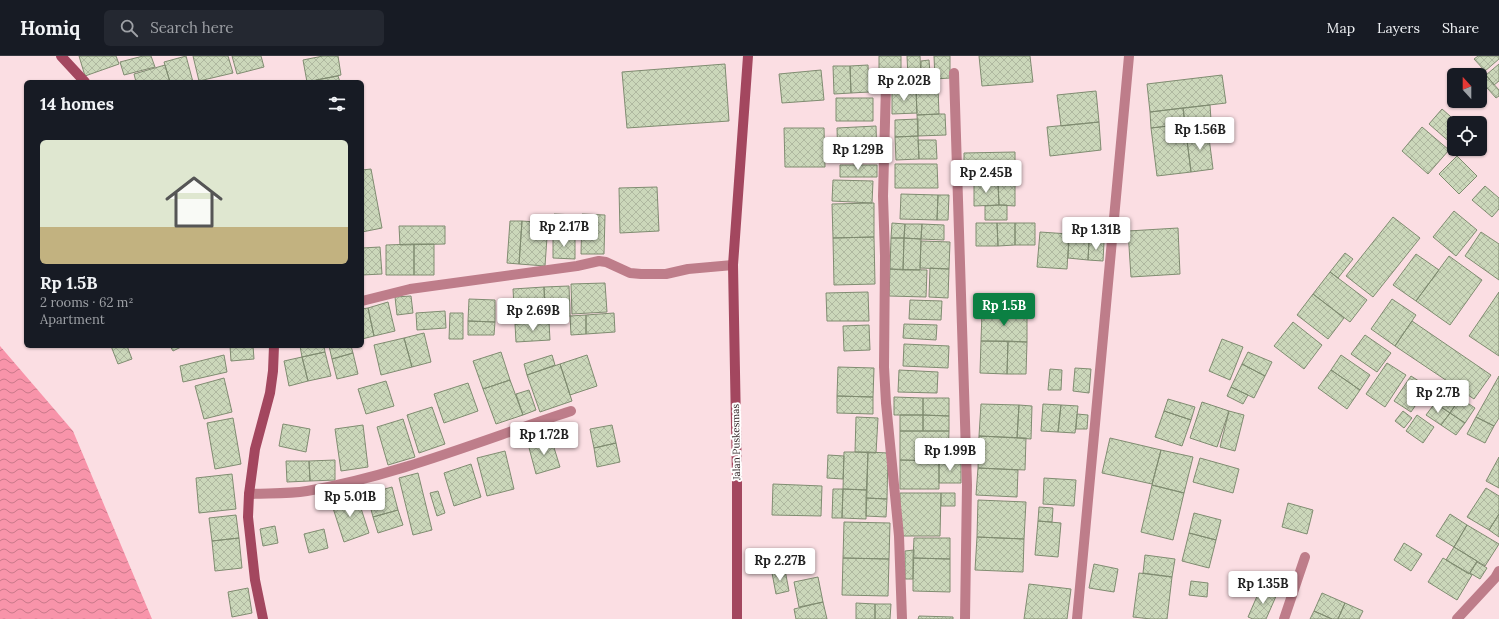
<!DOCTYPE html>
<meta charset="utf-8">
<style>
body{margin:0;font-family:Lora,serif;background:#242831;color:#f1f3f6;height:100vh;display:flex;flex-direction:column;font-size:15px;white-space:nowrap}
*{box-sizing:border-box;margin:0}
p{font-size:13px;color:#9ea1a6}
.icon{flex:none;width:22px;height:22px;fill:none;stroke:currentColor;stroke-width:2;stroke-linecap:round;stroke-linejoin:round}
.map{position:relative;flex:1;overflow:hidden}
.details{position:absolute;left:24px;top:24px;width:340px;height:268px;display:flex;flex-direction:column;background:#171b24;border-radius:6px;box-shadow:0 1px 3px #0004}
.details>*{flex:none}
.needle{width:26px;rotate:339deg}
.fabs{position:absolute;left:1447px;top:12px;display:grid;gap:8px}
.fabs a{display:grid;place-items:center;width:40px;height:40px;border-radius:6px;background:#171b24;box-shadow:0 1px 3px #0004;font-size:20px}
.price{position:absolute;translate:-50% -34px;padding:0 9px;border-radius:4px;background:#fff;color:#222;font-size:13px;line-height:26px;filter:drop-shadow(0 1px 2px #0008)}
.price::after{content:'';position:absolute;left:50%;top:24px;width:12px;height:9px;margin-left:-6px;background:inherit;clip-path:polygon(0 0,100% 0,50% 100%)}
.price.selected{background:#0b8043;color:#fff}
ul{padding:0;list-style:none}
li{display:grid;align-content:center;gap:8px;height:212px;padding:0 16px}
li+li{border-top:1px solid #363941}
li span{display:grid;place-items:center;height:124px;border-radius:6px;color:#555}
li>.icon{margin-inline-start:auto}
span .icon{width:72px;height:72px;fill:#fffc;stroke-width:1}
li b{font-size:17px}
h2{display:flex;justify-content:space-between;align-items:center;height:48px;padding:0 16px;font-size:17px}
header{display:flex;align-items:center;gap:24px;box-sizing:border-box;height:56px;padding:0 20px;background:#171b24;border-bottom:1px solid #363941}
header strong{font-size:19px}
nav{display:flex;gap:22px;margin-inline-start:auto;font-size:14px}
.search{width:280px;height:36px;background:#242831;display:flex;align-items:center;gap:10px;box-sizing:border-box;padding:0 14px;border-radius:6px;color:#9ea1a6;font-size:15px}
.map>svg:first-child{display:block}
</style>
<header>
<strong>Homiq</strong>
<div class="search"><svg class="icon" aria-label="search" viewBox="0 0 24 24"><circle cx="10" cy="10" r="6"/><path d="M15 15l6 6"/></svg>Search here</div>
<nav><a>Map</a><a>Layers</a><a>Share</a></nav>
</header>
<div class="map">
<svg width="1499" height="563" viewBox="0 0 1499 563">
<defs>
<pattern id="water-waves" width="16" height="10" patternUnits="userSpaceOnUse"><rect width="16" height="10" fill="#f894aa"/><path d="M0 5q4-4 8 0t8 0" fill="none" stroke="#c9798a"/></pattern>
<pattern id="building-cross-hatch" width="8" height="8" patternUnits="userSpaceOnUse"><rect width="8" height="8" fill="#cbd7ba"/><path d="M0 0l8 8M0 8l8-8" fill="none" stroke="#afb8a0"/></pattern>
</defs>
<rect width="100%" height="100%" fill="#fbdee3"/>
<path fill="url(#water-waves)" d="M0,290l73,85 79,188h-152z"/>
<path fill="url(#building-cross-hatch)" stroke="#808c71" d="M79,0h37l3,8 -34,12z
M143,0h8l4,11 -31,8 -4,-13z
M186,0l7,26h-23l-6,-20z
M193,0h35l5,17 -34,8z
M232,0h29l3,11 -27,7z
M323,0h15l3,19 -34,7 -4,-22z
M879,0h22v18l-22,1z
M907,0h13l1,21h-13z
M934,0h16v22l-15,1z
M979,0h51l3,26 -51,4z
M1478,0h21v3l-14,12 -11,-12z
M929,4l1,13h-9v-12z
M725,8l4,57 -102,7 -5,-56z
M1499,8v17l-5,4 -8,-10z
M165,9l5,17h-34l-2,-8z
M868,9l1,27 -18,1 -1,-27z
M833,10h17l1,27 -17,1z
M821,14l3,30 -42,3 -3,-29z
M1483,16l16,18v6l-3,2 -16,-18 -1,-5z
M1222,19l4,28 -76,9 -3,-28z
M338,20l2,6h-23l-1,-2z
M938,32l1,26 -22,1 -1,-26z
M916,33l1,24 -25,1v-24z
M1096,35l3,31 -38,4 -4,-31z
M836,42h37v23h-37z
M1210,49l1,15 -26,4 -2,-16z
M1183,52l2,16 -34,4 -1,-16z
M1442,53l16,14h-4v18l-2,3 -23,-20z
M939,58h6l1,21 -28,1 -1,-21z
M918,63v17l-23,1v-17z
M1099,66l2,28 -51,6 -3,-29z
M1185,68l6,48 -34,4 -6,-48z
M876,70l1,34 -39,2 -1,-34z
M1422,71l27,23 -21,24 -26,-23z
M784,72h40l1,39h-40z
M1208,74l5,39 -22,3 -5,-39z
M918,80l1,23 -23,1 -1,-23z
M918,84h18l1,19h-18z
M1015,96v31l-51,1v-31z
M1457,100l20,20 -18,18 -20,-20z
M895,108h42l1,24h-43z
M840,109h37v12h-37z
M371,113l11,59 -20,4v-62z
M833,124l40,1 -1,22 -40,-2z
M974,127h24l1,22 -25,1z
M998,127h17v23l-16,-1z
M1485,130l14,12v11l-7,8 -20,-17z
M657,131l2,44 -39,2 -1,-45z
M901,138l37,1 -1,25 -37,-1z
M938,139h11l-1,25h-11z
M874,147v34l-41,1 -1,-34z
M999,149h8v15h-22v-14z
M1454,155l23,19 -21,26 -23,-19z
M554,158l22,1 -1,22h-22z
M582,158l23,1 -1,39h-23z
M1393,161l27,21 -47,59 -27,-21z
M510,165h12l-3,43 -12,-1z
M522,165l26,2 -3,43 -26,-2z
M892,167l13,1 -1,14h-13z
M976,167h21l1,23h-22z
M997,167h18v22l-17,1z
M1015,167h20v22h-20z
M905,168h17l-1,15 -17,-1z
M922,168l22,1v15l-23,-1z
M399,170h46v18l-45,1z
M1178,172l2,46 -49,3 -3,-46z
M1040,176l29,2 -2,35 -30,-2z
M1481,176l18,12v36l-34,-24z
M553,181h22v22l-22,-1z
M874,181l1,47 -41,1 -1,-47z
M891,182h13l-1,32 -13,-1z
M904,182l17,1 -1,31h-17z
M1069,184l20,1 -1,19 -20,-2z
M921,185l29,1 -1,27 -29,-1z
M1089,185l15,1 -1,19 -15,-1z
M414,188v31h-28v-30z
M414,188h20v31h-20z
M380,191l2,27 -20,1v-27z
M1345,197l8,6 -15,19 -8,-6z
M1416,198l23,16 -23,31 -23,-16z
M1449,200l33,24 -32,45 -34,-24z
M930,212l19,1 -1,29 -19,-1z
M890,213l37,1 -1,27 -37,-1z
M1330,216l37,28 -17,22 -37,-28z
M605,227l2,29 -35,2 -1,-30z
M569,230l1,30 -25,1 -1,-30z
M544,231l2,35 -31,2 -2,-35z
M868,236l1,29h-42l-1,-28z
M1499,236v64l-30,-20z
M1313,238l31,24 -16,21 -31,-24z
M411,240l2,17 -16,2 -2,-18z
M469,243l26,1v22l-27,-1z
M1392,243l24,16 -21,31 -24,-17z
M910,244l32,1 -1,19 -32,-1z
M388,246l7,29 -21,5 -6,-28z
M368,252l6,28 -12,3v-30z
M445,255l1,17 -29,2 -1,-17z
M982,256l45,1v29l-46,-1z
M450,257h13v26h-14z
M614,257l1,19 -29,2v-19z
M586,259v19l-15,1 -1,-19z
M468,265l27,1 -1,13h-26z
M1412,265l79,54 -17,24 -79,-53z
M546,266h3l1,18 -34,2 -1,-18z
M1293,266l29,23 -18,24 -30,-23z
M904,268l33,1 -1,15 -33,-2z
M869,269l1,25 -26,1 -1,-25z
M424,277l7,29 -19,5 -8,-29z
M1365,279l26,18 -14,19 -26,-18z
M404,282l8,29 -31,8 -7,-30z
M1222,283l21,8 -13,33 -21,-9z
M981,285h27l-1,33 -27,-1z
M1008,285l19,1 -1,32h-19z
M904,288l45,2 -1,22 -45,-2z
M111,290h16l5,13 -14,5z
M170,290h13l-10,5z
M230,290h23l1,13 -23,2z
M300,290h24l1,6 -23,5z
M329,290h22l2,7 -21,6z
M325,296l6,24 -23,5 -6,-24z
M501,296l9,28 -27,9 -10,-28z
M1248,296l24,10 -7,14 -23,-12z
M353,297l5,21 -21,5 -5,-20z
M224,299l3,17 -44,10 -3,-16z
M552,299l3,10 -28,10 -3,-11z
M587,299l10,31 -27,9 -10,-31z
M1341,299l29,20 -10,15 -29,-20z
M302,301l6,24 -19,5 -5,-25z
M1387,307l19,12 -21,32 -19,-13z
M560,308l12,37 -32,11 -13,-37z
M1242,308l23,12 -11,22 -23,-11z
M838,311l36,1 -1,29 -36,-1z
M1075,312l16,1 -2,24 -16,-2z
M1050,313l12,1 -1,20h-13z
M899,314l39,2 -1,21 -39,-1z
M1331,314l29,20 -13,19 -29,-21z
M1411,320l17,11 -17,25 -17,-11z
M1499,320v42l-5,8 -18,-9z
M224,322l8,34 -28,7 -9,-33z
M510,324l13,35 -27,9 -13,-35z
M386,325l8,25 -28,8 -8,-25z
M468,327l10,28 -34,12 -10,-29z
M1231,331l17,8 -5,9 -16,-8z
M1445,332l15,10 -10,15 -15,-10z
M529,334l7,20 -13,5 -7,-21z
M837,340l36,1v17l-36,-1z
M894,341l29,1v17h-29z
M923,342h26v18l-26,-1z
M1460,342l15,10 -10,15 -15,-10z
M1168,343l27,8 -4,13 -27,-9z
M1202,346l27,9 -12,36 -27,-9z
M1435,347l15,10 -9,12 -15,-10z
M981,348l38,1 -2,33 -38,-2z
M1043,348l18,1 -3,27 -17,-1z
M1019,349l13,1 -1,33 -14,-1z
M1061,349l17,1 -3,27 -17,-1z
M432,351l13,37 -26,9 -12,-38z
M1164,355l27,9 -9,26 -27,-9z
M1229,355l15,4 -9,36 -15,-4z
M1403,355l9,7 -8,10 -9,-7z
M1450,357l15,10 -9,12 -15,-10z
M1077,358l11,1 -1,14h-11z
M900,359h23v16h-23z
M923,359l26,1v15h-26z
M1417,359l17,12 -11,16 -17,-12z
M856,361l22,1 -2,35 -21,-1z
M1476,361l18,9 -9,17 -18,-9z
M233,362l8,46 -26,5 -8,-46z
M403,363l12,38 -27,8 -11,-38z
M283,368l27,5 -4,23 -27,-6z
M363,369l5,42 -27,4 -6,-42z
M612,369l4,18 -22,5 -4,-19z
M900,375h49l-1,30 -48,-1z
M979,380l47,2 -1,32 -47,-2z
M551,382l9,29 -24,7 -8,-30z
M1110,382l51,12 -9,34 -50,-11z
M616,387l4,19 -23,5 -3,-19z
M1161,394l32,7 -9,36 -32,-8z
M505,395l9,38 -27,7 -10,-38z
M844,396h24l-1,38 -24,-1z
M868,396l20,1 -1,46 -21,-1z
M828,399l16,1 -1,23 -16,-1z
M1499,401v31l-13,-7z
M1200,402l39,11 -6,24 -40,-11z
M335,404v20l-25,1 -1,-20z
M900,404l39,1v28h-39z
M286,405h23l1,20 -23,1z
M939,405h22v22h-22z
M471,408l10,33 -27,9 -10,-33z
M978,412l40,2 -1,27 -41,-2z
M418,417l14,57 -19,5 -14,-57z
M232,418l4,35 -37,4 -3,-35z
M1044,422l32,2 -2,26 -31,-2z
M773,428l49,2 -1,30 -49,-1z
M1152,429l32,8 -11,47 -32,-8z
M392,431l6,23 -25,7 -6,-23z
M1486,432l13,8v18l-10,16 -22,-13z
M833,433h10l-1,29h-10z
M843,433l24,1 -1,29 -24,-1z
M438,435l7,22 -8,3 -7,-23z
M356,437l13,40 -25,9 -13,-40z
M900,437h41l-1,43h-40z
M941,437h14v13h-14z
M866,442l21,1 -1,18 -20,-1z
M978,444l48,2 -2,37 -47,-2z
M1288,447l25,7 -6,24 -25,-7z
M1039,451l14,1 -1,14 -14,-1z
M398,454l5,15 -25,8 -5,-16z
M1194,457l27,7 -5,20 -27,-7z
M1450,458l17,11 -13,22 -18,-11z
M1499,458v23l-10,-7z
M236,459l3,23 -27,3 -3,-23z
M1038,465l23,2 -3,34 -23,-2z
M844,466l46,1 -1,36 -46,-1z
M1467,469l32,19 -14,22 -31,-19z
M275,470l3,17 -15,3 -3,-17z
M324,473l4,19 -19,5 -5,-19z
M1189,477l27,7 -7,28 -27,-7z
M977,481l47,2 -1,33 -48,-2z
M239,482l3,30 -27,3 -3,-30z
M914,482h36v21l-37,-1z
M1404,487l18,11 -11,17 -17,-11z
M1454,491l23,14 -8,13 -23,-14z
M914,494l-1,29h-8v-28z
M1145,499l30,4 -3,18 -29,-4z
M843,502l46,1 -1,37 -46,-1z
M913,502l37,1v33l-37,-1z
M1443,502l29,17 -15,25 -29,-18z
M1477,506l10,6 -7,11 -10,-6z
M1094,508l24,5 -4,23 -25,-4z
M785,514l4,21 -13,3 -4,-21z
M1139,517l33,4 -5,42h-16l-18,-2z
M818,521l5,25 -24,5 -5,-25z
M1191,525l17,2 -1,14 -18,-2z
M1029,528l42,5 -4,30h-43z
M1261,531l16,7 -11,25h-13l-5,-2z
M248,532l4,25 -20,4 -4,-25z
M1322,537l23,10 -7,16h-6l-18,-8z
M823,546l4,17h-31l-2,-10z
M856,547l19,1v15h-19z
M1345,547l18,8 -4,8h-21z
M875,548h16l-1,15h-15z
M1314,555l18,8h-22z
M919,560l34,1v2h-35z"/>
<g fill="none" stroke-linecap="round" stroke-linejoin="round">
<path stroke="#be7d8a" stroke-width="10" d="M954,17l13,412 -2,134
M886,29l-3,111 2,60 -1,111 2,36 13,133 3,83
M362,245l48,-12 167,-23 22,-5 7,1 24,11 11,1h25l22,-5 45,-4
M249,438c19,-1 39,0 58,-3 89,-15 178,-52 264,-80
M1077,563l52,-563
M1284,563l21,-62
M1457,563l38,-41 4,-7"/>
<path stroke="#a3475f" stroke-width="10" d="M61,0l24,26
M263,563l-8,-39 -7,-63 1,-23 6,-45 15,-56 3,-22 1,-25
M737,563v-140l-4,-214 15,-209"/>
</g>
<g text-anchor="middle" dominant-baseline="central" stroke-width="4" stroke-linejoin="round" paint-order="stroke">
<g font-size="10" fill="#322527" stroke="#fff">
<text transform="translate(736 386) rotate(-91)">Jalan Puskesmas</text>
</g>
</g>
</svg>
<div class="fabs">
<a><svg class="needle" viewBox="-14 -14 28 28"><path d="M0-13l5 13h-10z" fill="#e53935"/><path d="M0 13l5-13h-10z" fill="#9ea1a6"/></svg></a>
<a><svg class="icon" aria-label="locate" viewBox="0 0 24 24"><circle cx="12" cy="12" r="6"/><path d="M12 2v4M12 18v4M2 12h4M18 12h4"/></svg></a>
</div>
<b class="price" style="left:904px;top:46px">Rp 2.02B</b>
<b class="price" style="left:1200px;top:95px">Rp 1.56B</b>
<b class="price" style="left:858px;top:115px">Rp 1.29B</b>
<b class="price" style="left:986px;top:138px">Rp 2.45B</b>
<b class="price" style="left:564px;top:192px">Rp 2.17B</b>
<b class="price" style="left:1096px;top:195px">Rp 1.31B</b>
<b class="price selected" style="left:1004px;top:271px">Rp 1.5B</b>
<b class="price" style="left:533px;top:276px">Rp 2.69B</b>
<b class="price" style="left:1438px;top:358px">Rp 2.7B</b>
<b class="price" style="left:544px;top:400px">Rp 1.72B</b>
<b class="price" style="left:950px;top:416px">Rp 1.99B</b>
<b class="price" style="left:350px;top:462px">Rp 5.01B</b>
<b class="price" style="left:780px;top:526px">Rp 2.27B</b>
<b class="price" style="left:1263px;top:549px">Rp 1.35B</b>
<section class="details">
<h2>14 homes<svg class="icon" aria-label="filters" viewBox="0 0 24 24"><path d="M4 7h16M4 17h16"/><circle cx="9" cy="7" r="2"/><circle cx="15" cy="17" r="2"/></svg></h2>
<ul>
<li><span style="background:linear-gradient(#dfe7d0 70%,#c2b280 0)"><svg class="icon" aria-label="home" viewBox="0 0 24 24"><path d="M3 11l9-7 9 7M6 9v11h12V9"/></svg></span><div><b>Rp 1.5B</b><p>2 rooms · 62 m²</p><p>Apartment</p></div></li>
</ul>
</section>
</div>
